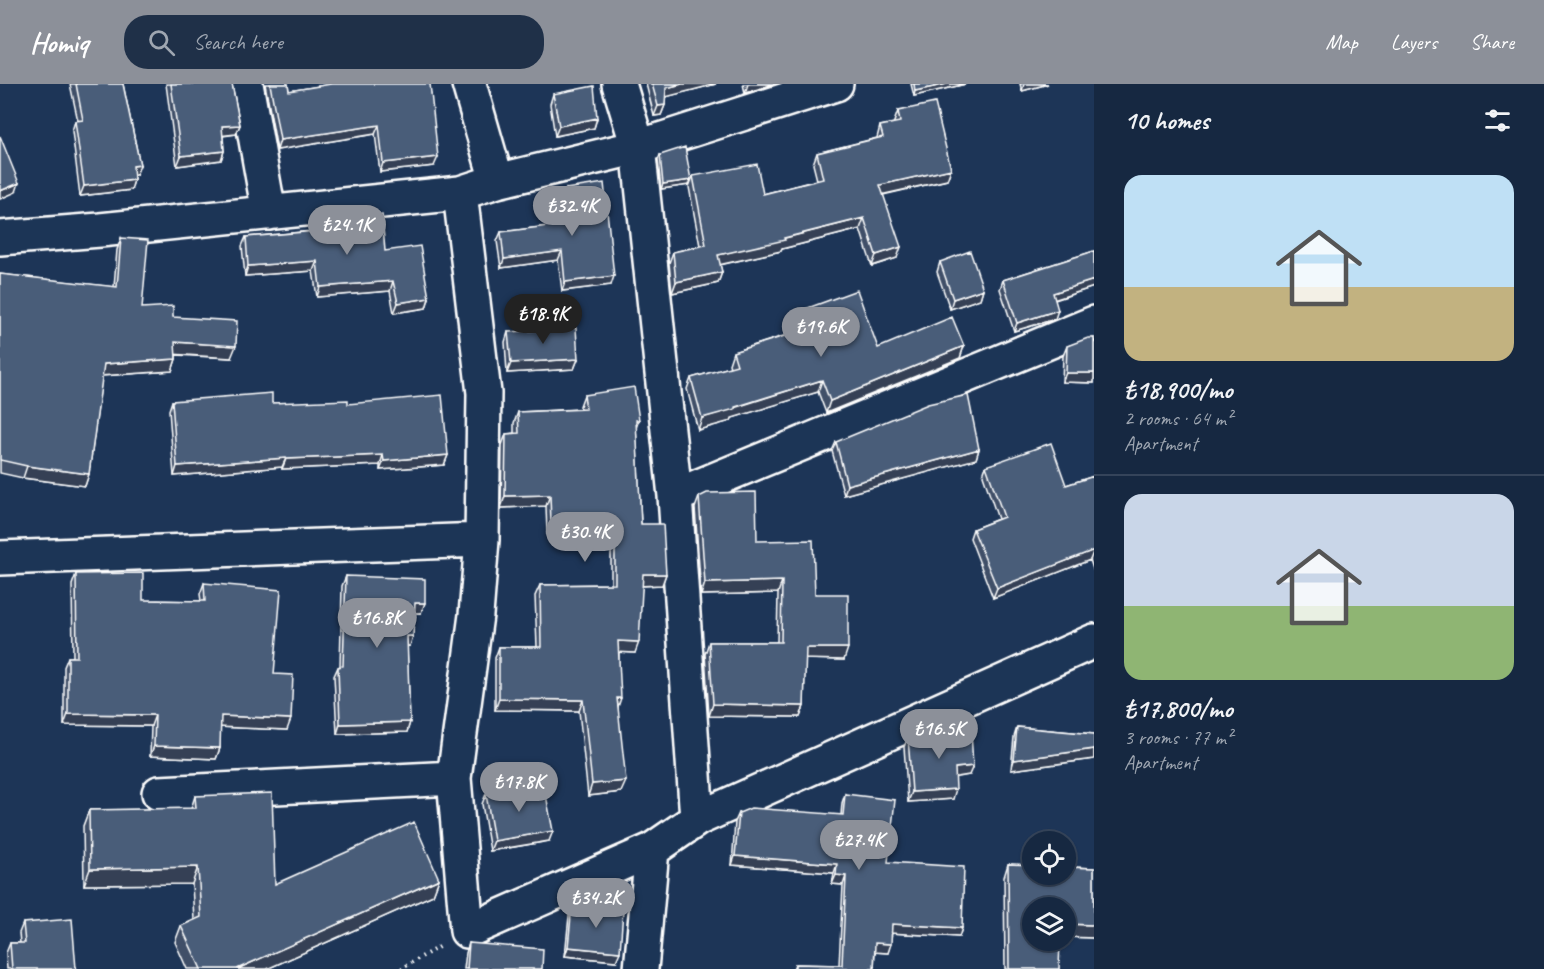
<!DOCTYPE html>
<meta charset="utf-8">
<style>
body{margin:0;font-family:Caveat,sans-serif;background:#1f3048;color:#f1f3f6;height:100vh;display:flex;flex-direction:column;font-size:22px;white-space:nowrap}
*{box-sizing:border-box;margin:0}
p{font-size:20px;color:#9ea6b1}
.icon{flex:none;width:33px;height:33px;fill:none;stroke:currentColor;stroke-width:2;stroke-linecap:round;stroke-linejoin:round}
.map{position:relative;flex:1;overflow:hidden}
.side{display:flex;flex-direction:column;background:#162841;width:450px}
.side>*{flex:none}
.controls{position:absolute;left:1022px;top:747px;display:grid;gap:12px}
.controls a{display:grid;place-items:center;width:54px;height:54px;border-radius:50%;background:#162841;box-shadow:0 2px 4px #0004,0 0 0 2px #35445a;font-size:30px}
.price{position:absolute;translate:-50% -51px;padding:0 14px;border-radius:21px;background:#8c9099;color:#fff;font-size:20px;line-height:39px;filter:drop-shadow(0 2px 3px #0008)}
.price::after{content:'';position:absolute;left:50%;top:36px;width:18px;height:14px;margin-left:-9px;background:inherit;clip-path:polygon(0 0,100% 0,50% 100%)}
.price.current{background:#222;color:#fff}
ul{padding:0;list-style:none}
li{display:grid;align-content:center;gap:12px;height:318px;padding:0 30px}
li+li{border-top:2px solid #35445a}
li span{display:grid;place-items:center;height:186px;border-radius:18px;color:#555}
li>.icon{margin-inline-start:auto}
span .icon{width:108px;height:108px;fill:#fffc;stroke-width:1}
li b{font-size:26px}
h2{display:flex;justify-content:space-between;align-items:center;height:72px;padding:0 30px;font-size:26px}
header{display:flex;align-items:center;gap:36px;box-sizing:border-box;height:84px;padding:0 30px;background:#8c9099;color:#fff}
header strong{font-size:28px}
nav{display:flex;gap:33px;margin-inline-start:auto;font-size:21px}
.search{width:420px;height:54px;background:#1f3048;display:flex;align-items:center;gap:15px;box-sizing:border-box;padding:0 21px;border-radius:24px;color:#9ea6b1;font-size:22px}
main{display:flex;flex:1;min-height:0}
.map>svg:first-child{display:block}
</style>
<header>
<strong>Homiq</strong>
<div class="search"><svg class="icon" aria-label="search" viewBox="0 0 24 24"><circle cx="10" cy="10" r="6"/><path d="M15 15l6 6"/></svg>Search here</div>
<nav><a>Map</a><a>Layers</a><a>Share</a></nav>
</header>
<main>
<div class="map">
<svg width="1094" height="885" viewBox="0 0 1094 885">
<rect width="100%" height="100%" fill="#1d3557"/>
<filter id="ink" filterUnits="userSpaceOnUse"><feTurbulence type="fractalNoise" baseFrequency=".0167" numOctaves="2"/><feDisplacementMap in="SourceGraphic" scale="12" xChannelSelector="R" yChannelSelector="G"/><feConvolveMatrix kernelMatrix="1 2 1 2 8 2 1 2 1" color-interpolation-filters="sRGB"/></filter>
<g filter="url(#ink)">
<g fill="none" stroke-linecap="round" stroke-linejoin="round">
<defs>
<path id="minor" d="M246,0l23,129
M469,0l28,97
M619,0l19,63 37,349
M460,109l24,200 -2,147 -6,75 -22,163 13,153 185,-81 45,-31 397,-178
M0,154l100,-8 360,-37 37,-12 141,-34 198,-63
M0,474l482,-18
M159,709l295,-15
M697,735l-22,-323 419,-173
M641,885l11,-119"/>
</defs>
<use href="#minor" stroke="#fff" stroke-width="38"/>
<path stroke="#fff" stroke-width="4" stroke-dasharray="1.5 4.5" stroke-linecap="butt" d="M401,885l39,-23"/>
<use href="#minor" stroke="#1d3557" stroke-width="33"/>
</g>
<path fill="#405068" stroke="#fff" stroke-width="1.5" d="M70,0h53l17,81 -4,10h-2v5l-3,10 -51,6 -8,-65 3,-10h3z
M166,0h66l8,41 -4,9 -13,2 1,15 -3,9 -44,6z
M265,0h23l1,7 42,-7 103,82 -54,6 -5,-38 -98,16z
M646,0h70l-51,13v8l-4,10 -7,1z
M743,0h31l-29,9z
M911,0h55l-52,12z
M1020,0h28l-26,7z
M553,10l44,24 -3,10 -39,8 -5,-32z
M898,27l53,58 -4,11 -64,15 14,63 -25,8 -12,-37 -78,20 -1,2 -61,14 2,7 -4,11 -46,10 -3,-30 4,-11 27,-6 -11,-59 4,-11 70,18 54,-14 -4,-16 4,-11 60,-15 3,-12 14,-3v-1z
M660,71l29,30 -28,4 -3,-29z
M566,105l45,96 -49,6 -4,-31 -57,8 -4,-27 4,-9 65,-8 -4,-26z
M326,135l59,32 44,47 -3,10 -32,5 -4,-22 -73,6 -4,-26 -68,5 -3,-30 4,-9 77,-7z
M121,154l21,70 31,9 58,41 -55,-3v4l-4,12 -70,5 -13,98 -4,12 -62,-8 -23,-5v-199l114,13 3,-37z
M1094,167v36l-39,13v19l-41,12 -14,-42 3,-9z
M940,178l43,27 -3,10 -30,10 -13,-37z
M797,228l81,36 86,-2 -4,12 -134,55 -8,-21 -86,26 -1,3 -33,9 -11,-41 4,-11 39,-11 -1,-3 4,-12 63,-20 -3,-9z
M508,248l70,27 -4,10 -67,4 -2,-31z
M1094,254v45l-32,-1 1,-26 4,-10z
M584,311l55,25 -3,8 5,96 25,50 -4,11 -20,1 -7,67 -16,-1 -1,55 3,85 -33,4 -9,-85 -84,-1v-52l4,-11h38l-2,-51 5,-11 71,-1v-53l-64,3 -1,-28 -45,2 1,-63 4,-11 8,-1v-10l4,-11 62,-3v-3z
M172,317l100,2 76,1 100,51 -4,10 -64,5v-5l-98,4v-2l-108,9 -5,-66z
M836,358l143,7 -3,10 -132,36 -12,-44z
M986,382l80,19 28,-9v96l-4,-12 -97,38 -23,-60 3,-9 25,-10 -15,-44z
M699,413l58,44 58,53 29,66 -39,-1 -1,47 -4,11 -91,-1 -4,-62 4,-12h68l1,-49 -77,2 -6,-87z
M76,490l67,26 58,1 -1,-7 4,-11 70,91 13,56 -67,-3v21l-4,11 -66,-3 1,-30 -87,-1v-58l4,-10h5l-1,-72z
M346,492l75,37h-7l-4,33h-3l3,76 -3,10 -70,2 -3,-58 4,-9 2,-1 2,-80z
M1017,643l77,7v25l-83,11 3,-33z
M908,653l61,38 -14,2 -2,22 -45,3 -4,-55z
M486,710l63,47 -59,10 -8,-47z
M845,710l43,68 74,66 -3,9 -67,-4 -4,20 -13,-1 -1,17h-81l2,-5 44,1 4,-80 -11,-1 2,-11 -102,-8 3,-43 4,-9 102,2 1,-12z
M195,712l80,88 164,-5 -6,16 -166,74h-80l-12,-27 6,-16 13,-6 -2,-36 -108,1 -1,-59 6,-16 102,-1z
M1008,780l86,4v70l-29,-1 -33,-29 27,61h-54l-1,-92z
M572,822l44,55 -51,-5 4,-40z
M23,839l53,46h-69l-1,-16 4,-10h10l-1,-10z
M469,859l73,26h-78l2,-16z"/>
<path fill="#344155" stroke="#fff" stroke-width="1.5" d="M682,0h34l-54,14 4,-10z
M748,0h26l-29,9z
M947,0h19l-52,12 1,-5z
M1024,0h24l-26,7z
M665,21l-4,10 -7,1 4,-10z
M597,34l-3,10 -39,8 4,-10z
M240,41l-4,9 -18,2 4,-10z
M379,41l-4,9 -98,16 3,-10z
M224,67l-3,9 -44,6 4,-10z
M438,73l-4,9 -54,6 3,-9z
M140,81l-4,10 -7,1 4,-10z
M951,85l-4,11 -71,16 4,-11z
M134,96l-3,10 -51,6 4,-10z
M691,96l-2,5 -28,4 2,-5z
M19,99l-3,9 -16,7v-8z
M864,134l-4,11 -78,20 -1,2 -67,15 4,-11z
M901,163l-4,11 -25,8 4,-11z
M562,167l-4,9 -57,8 3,-9z
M317,177l-4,10 -68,5 3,-10z
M722,188l-4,11 -46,10 4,-11z
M614,192l-3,9 -49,6 3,-9z
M1094,196v7l-44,14 3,-8z
M393,197l-3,10 -73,6 3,-10z
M983,205l-3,10 -30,10 3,-10z
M429,214l-3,10 -32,5 4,-10z
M1058,226l-3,9 -41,12 3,-8z
M175,258l61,4 -5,12 -60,-4z
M964,262l-4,12 -134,55 4,-12z
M176,275l-4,12 -73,5 5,-12z
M578,275l-4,10 -67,4 4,-10z
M1066,289h28v10l-32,-1z
M822,296l-4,12 -86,26 -1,3 -33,9 4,-12z
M979,365l-3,10 -132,36 3,-10z
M383,371l-3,10 -98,4 4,-10z
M448,371l-4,10 -64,5 4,-9z
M286,374l-4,9 -108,9 3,-10z
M27,382l62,8 -4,12 -62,-8z
M550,411l-4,11 -45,2 4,-12z
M615,436l-4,11 -64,3 4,-11z
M1094,466l-4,10 -97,38 4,-10z
M643,490h23l-4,11 -24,1z
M782,497l-4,12 -77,2 4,-12z
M415,519h10l-4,10h-10z
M407,552h6l-3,10h-7z
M618,557l21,1 -4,11 -21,-1z
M806,564h42l-4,12 -43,-1z
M617,614h4l-4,12z
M499,615l84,1 -4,11 -84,-1z
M713,620l91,2 -4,11 -91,-1z
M68,630l87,1 -4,11 -87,-1z
M221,632l70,3 -4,11 -70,-3z
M410,638l-3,10 -70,2 3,-10z
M154,662l66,2 -4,11 -66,-3z
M1094,665v10l-83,11 3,-10z
M973,682l-4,9 -18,3 4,-10z
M626,697l-5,11 -33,4 4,-12z
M956,705l-3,10 -45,3 4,-10z
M553,747l-4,10 -59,10 4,-10z
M735,772l102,8 -3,9 -102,-8z
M198,783l-6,17 -108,1 6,-16z
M836,791l10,1 -3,9 -11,-1z
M439,795l-6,16 -166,74h-30z
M892,840l70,4 -3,9 -70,-4z
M1065,840l29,1v13l-29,-1z
M875,859l16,1 -3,9 -16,-1z
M568,863l52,5 -4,9 -51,-5z"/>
<path fill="#4a5d79" stroke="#fff" stroke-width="1.5" d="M76,0h47l17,81 -7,1 1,14 -50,6 -9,-65 8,-1z
M171,0h61l8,41 -18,1 2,25 -43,5z
M270,0h18l1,7 42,-7h99l8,73 -55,6 -4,-38 -99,15z
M652,0h30l-16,4 -1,17 -7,1z
M914,0h33l-32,7z
M594,2l3,32 -38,8 -6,-32z
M935,19l16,66 -71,16 21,62 -25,8 -12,-37 -80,20 1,2 -67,15 4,17 -46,10 -3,-30 33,-7 -13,-69 64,-12 6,30 60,-15 -6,-26 66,-16 -3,-11 20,-4 -2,-11z
M0,52l19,47 -19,8z
M685,63l6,33 -28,4 -3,-29z
M604,99l10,93 -49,6 -3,-31 -58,8 -3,-27 70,-9 -5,-34z
M382,131l3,36 35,-5 9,52 -31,5 -5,-22 -73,6 -3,-26 -69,5 -2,-29 81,-7 -1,-11z
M121,154l27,2 -6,68 31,-2v11l64,4 -1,25 -61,-4 1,17 -72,5 -15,110 -62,-8 -27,-6v-186l117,13z
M970,167l13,38 -30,10 -13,-37z
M1094,167v29l-41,13 5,17 -41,13 -14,-43z
M857,206l21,58 74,-31 12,29 -134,55 -8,-21 -87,27v2l-33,9 -11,-40 46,-13 -4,-13 71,-22 -7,-18z
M576,244l2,31 -67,4 -3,-31z
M1088,254h6v35h-28l1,-27z
M634,303l5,33h-3l5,104h22l3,50h-23l-4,68 -21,-1 3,57h-4l9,83 -34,3 -9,-84 -84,-1v-52h42l-1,-62 75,-1v-64l-64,3 -1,-28 -45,1 1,-62 13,-1 -1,-21 68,-3 -2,-14z
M272,309v10l76,-3v4l94,-9 6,60 -64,6 -1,-6 -97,4v-1l-109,8 -5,-65z
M968,311l11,54 -132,36 -11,-43 92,-38z
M1051,359l15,42 28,-9v76v-2l-97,38 -24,-59 31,-12 -18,-51z
M756,408l1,49 56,-1 2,54h33v54h-42l-2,58 -91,-2 -4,-62h72l1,-61 -77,2 -6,-86 8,-4z
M143,489v27l62,1 -1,-18 77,7 -7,84 19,1 -2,44 -70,-3 -1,32 -66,-2 1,-31 -87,-1v-57h9l-1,-83z
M346,492l79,3v24h-10l-2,33h-6l3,86 -70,2 -2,-57 5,-1z
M1017,643l77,7v15l-80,11z
M971,647l2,35 -18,2 1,21 -44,3 -4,-55z
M544,701l9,46 -59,10 -8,-47z
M272,709l3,91 139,-62 25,57 -202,90h-36l-20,-43 20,-9 -3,-50 -108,2 -1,-59 107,-2 -1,-12z
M845,710l50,6 -7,62 76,5 -2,61 -70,-4 -1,20 -16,-1 -1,26h-79v-5l47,1 4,-89 -10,-1 1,-11 -102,-8 4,-43 12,-5 92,7z
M1008,780l24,1v9h33v-7l29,1v57l-29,-1v-16h-33v32h28l-1,29h-50z
M572,822l51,4 -3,42 -52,-5z
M72,835l4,50h-64l-2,-26h15l-2,-20z
M469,859l74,6 -1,20h-75z"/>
</g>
</svg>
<div class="controls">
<a><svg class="icon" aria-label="locate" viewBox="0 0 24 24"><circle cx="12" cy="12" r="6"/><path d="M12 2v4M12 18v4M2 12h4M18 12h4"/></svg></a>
<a><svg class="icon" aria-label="layers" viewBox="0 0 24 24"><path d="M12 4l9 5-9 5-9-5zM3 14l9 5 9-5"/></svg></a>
</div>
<b class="price" style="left:572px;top:153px">₺32.4K</b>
<b class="price" style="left:347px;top:172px">₺24.1K</b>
<b class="price current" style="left:543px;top:261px">₺18.9K</b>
<b class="price" style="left:821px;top:274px">₺19.6K</b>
<b class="price" style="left:585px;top:479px">₺30.4K</b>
<b class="price" style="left:377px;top:565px">₺16.8K</b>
<b class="price" style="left:939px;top:676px">₺16.5K</b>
<b class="price" style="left:519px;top:729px">₺17.8K</b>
<b class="price" style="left:859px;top:787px">₺27.4K</b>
<b class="price" style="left:596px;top:845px">₺34.2K</b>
</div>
<section class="side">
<h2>10 homes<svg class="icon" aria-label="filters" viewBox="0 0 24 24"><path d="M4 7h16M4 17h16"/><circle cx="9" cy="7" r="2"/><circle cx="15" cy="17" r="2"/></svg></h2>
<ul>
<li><span style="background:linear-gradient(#bfe0f5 60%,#c2b280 0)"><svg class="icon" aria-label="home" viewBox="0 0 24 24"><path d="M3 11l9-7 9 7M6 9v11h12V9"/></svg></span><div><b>₺18,900/mo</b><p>2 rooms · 64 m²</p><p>Apartment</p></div></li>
<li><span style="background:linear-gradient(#c9d6e8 60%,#8fb573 0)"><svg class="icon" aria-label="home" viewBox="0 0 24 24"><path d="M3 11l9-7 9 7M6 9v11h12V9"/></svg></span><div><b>₺17,800/mo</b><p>3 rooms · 77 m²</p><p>Apartment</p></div></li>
</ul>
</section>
</main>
